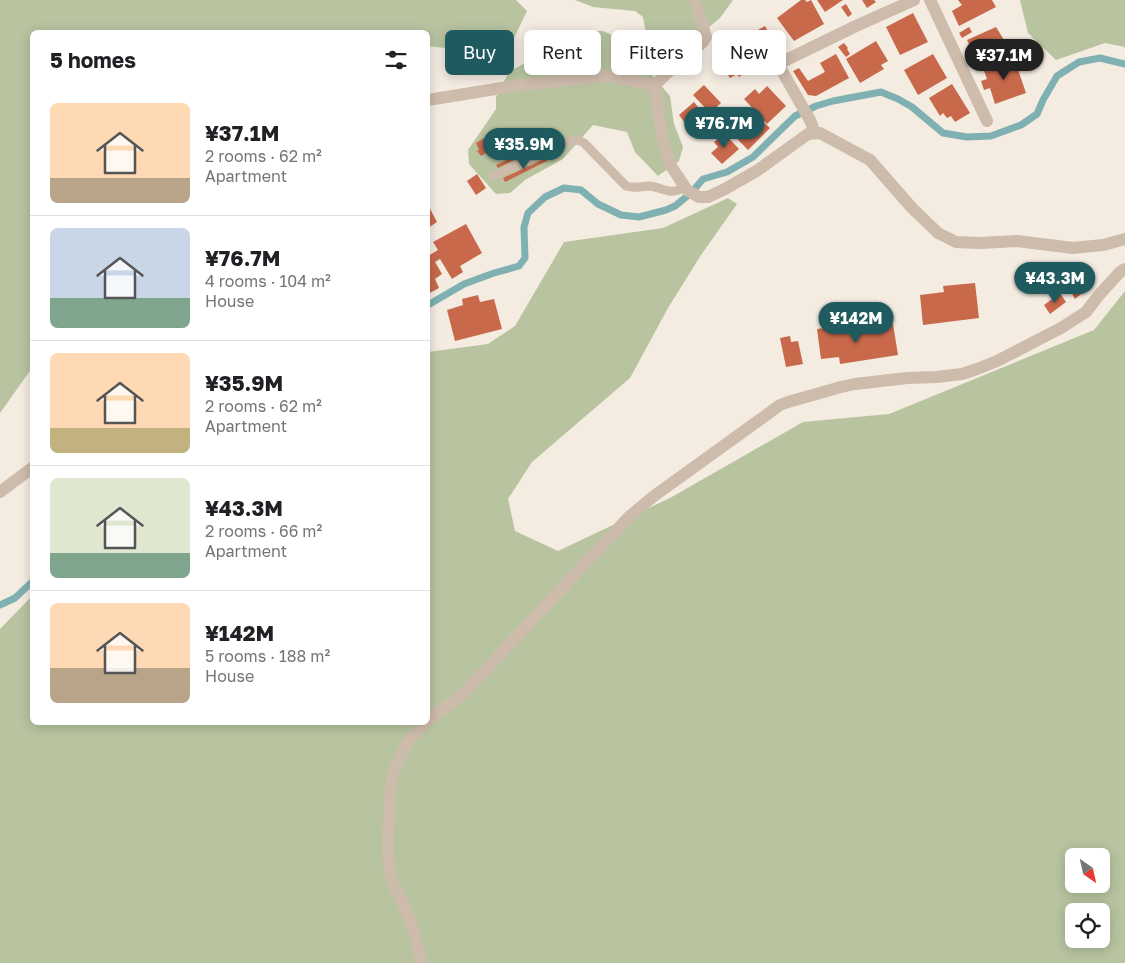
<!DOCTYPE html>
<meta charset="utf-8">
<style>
body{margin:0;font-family:"Golos Text",sans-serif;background:#f6f6f6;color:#202124;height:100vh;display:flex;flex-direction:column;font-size:19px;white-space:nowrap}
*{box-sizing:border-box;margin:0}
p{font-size:16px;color:#757577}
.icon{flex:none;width:28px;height:28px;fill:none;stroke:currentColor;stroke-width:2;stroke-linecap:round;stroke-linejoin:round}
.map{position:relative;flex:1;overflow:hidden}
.details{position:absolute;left:30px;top:30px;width:400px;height:695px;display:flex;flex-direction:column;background:#fff;border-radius:8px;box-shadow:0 2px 12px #0003}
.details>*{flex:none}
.hud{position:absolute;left:445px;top:30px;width:475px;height:45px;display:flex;gap:10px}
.needle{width:32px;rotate:146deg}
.tools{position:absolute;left:1065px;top:848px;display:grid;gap:10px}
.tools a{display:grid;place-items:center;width:45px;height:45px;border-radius:8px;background:#fff;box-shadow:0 2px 12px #0003;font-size:25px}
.price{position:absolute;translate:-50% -42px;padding:0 11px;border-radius:18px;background:#1f5a5e;color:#fff;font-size:16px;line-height:32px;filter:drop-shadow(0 1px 2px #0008)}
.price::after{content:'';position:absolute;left:50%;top:30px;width:15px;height:11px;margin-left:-8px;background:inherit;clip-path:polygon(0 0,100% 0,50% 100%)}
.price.current{background:#222;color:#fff}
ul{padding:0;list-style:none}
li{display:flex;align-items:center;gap:15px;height:125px;padding:0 20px}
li+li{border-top:1px solid #e0e0e0}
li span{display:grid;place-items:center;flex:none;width:140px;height:100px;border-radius:8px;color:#555}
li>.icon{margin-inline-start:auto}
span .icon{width:60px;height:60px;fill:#fffc;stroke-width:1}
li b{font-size:21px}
h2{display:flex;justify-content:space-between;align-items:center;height:60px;padding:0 20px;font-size:21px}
.tag{padding:0 18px;border-radius:8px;background:#fff;box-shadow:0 2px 12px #0003;font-size:18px;line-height:45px}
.tag.current{background:#1f5a5e;color:#fff}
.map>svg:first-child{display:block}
</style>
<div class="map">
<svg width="1125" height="963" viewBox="0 0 1125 963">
<rect width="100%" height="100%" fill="#f4ebe1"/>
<path fill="#b8c4a0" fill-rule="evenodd" d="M0,0h516l11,11 -13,27 -52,12 -34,-4v-14h-396v336l-32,45z
M575,0h158l-13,18 -26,22 -34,24 -9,-4 -8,-43 -8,-6 -42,-4z
M1020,0h105v47l-20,-4 -49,17 -28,-27z
M589,31h14l19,8 13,16 35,41 4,28 9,23 -4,14 -21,15 -23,-24 -8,-20 -34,-7 -30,34 -38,21 -15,13 -14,1 -27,-30 -1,-14 28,-41v-12l13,-25 48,-27z
M728,198l9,6 -36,51 -33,53 -38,70 -98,84 -24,37 7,32 43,20 112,-53 133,-76 86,-8 205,-84 31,-39v672h-1125v-334l32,-33v126h396v-370l60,-8 27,-18 49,-84 99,-14zM1074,856h27v28h-27zM1074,911h27v28h-27z"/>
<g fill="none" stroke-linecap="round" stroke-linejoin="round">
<path stroke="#7fb0b2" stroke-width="7" d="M428,305l36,-21 30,-11 25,-7 6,-8 -1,-31 4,-14 17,-16 19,-9 17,2 17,14 23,11 18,2 27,-7 9,-4 16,-13 12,-14 24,-7 26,-15 42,-41 21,-10 17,-5 48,-9 17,7 14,8 31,26 24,4 24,-1 30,-11 16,-11 6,-14 14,-24 22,-14 21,-4 25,6
M0,605l15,-7 17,-16"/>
</g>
<path fill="#c8694b" d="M801,0h4l2,2 4,-2 13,24 -30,17 -17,-23z
M817,0h26l-18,12z
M862,0h12l2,2 -9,6z
M958,0h34l4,7 -37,19 -7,-15 10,-6z
M846,4l6,10 -4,3 -7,-10z
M913,13l15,29 -28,13 -14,-28z
M765,26l12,21 -10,6 -2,-3 -9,6 -9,-15 4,-2 -2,-4z
M969,27l3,5 -10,6 -3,-5z
M996,27l8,13 3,10 -30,11 -10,-21z
M876,41l12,20 -7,4 3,4 -24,14 -14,-24z
M844,43l4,5 -1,1 3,5 -4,3 -8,-10z
M733,45l17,24 -11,8 -2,-3 -7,4 -6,-9 -3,2 -6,-10 9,-6 -1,-2z
M836,54l13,24 -33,18 -8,-1 -15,-24 6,-3 9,13 17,-9 -5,-9z
M933,54l14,24 -29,17 -14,-25z
M1014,58l12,35 -31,11 -5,-16 -6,2 -3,-9 6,-2 -4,-11z
M952,84l18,29 -15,9 -4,-6 -4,2 -4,-5 -3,3 -11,-18z
M704,85l17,18 -11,10 -17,-18z
M767,86l19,20 -19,18 -23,-25 11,-10 4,5z
M694,102l13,16 -16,13 -12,-16z
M748,108l22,20 -22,22 -23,-24 16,-17 3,3z
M724,133l15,16 -17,15 -11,-11 7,-6 -4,-5z
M484,138l8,11 -11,7 -4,-5 2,-1 -3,-7z
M539,144l2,3 -43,21 -2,-3z
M546,158l1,3 -42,21 -2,-4z
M477,174l9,14 -10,7 -9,-14z
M428,205l9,17 -9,6z
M466,224l16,29 -22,13 3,6 -11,7 -12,-20 -5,3 7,12 -7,5 4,9 -11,6v-38l10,-6 -5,-8z
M975,283l4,35 -56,7 -3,-30 24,-3 -1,-6z
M1081,285l4,6 -10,8 -4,-7z
M1060,293l6,9 -16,12 -6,-9z
M478,295l2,7 14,-3 8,30 -47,12 -8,-31 16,-5 -1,-6z
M859,323l1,11 26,-4v-4l7,-2 5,31 -58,9 -1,-7 -18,2 -4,-30z
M790,336l1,6 7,-1 5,23 -17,3 -6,-29z"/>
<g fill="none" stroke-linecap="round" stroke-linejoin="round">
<path stroke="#cdbbac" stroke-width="9" d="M493,176l76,-35 9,-1 6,3 42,43c10,3 15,0 24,0 7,1 13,4 19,5 6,1 11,-1 16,-4"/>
<path stroke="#cdbbac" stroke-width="12" d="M930,0l57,121
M655,85l7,53 9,28 16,24 12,7h9l17,-8 33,-19 50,-36 12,-1 50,27 42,48 26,25 18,9 24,1 37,-2 56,7 30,-3 22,-6
M655,85l11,-11 37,-32 3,-5 -11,-37
M428,100l92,-15 88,-9 47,9
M815,133l-5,-13 -32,-56 78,-38 58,-26
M0,492l32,-24
M428,721l13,-11 12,-8 10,-8 130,-139 37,-39 24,-20 126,-91 8,-3 53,-15 14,-3 52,-6 29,-1 26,-3 15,-5 20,-8 64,-33 25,-16 13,-17 21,-23 5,-3
M421,963c-3,-19 -8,-37 -16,-55 -4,-9 -10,-18 -13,-28 -7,-23 -3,-55 -2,-80 1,-9 1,-21 4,-30 6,-16 19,-37 32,-48"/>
</g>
</svg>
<div class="tools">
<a><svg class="needle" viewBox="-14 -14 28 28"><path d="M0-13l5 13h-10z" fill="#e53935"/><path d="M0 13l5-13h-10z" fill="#757577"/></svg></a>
<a><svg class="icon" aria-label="locate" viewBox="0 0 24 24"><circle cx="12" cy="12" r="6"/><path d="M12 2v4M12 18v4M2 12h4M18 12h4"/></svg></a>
</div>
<b class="price current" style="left:1004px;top:81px">¥37.1M</b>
<b class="price" style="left:724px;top:149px">¥76.7M</b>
<b class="price" style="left:524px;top:170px">¥35.9M</b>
<b class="price" style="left:1055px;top:304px">¥43.3M</b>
<b class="price" style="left:856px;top:344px">¥142M</b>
<div class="hud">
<a class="tag current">Buy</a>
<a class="tag">Rent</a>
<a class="tag">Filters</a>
<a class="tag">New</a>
</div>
<section class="details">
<h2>5 homes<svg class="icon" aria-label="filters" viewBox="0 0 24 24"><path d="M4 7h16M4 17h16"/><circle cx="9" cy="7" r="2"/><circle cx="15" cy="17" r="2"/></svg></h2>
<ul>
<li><span style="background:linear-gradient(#ffd9b3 75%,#b9a48a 0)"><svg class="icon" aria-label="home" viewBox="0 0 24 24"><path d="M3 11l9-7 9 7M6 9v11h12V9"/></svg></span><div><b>¥37.1M</b><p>2 rooms · 62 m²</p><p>Apartment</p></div></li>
<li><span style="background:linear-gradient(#c9d6e8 70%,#7fa58c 0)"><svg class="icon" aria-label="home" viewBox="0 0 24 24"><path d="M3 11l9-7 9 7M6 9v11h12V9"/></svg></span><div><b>¥76.7M</b><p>4 rooms · 104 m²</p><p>House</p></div></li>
<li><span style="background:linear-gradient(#ffd9b3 75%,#c2b280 0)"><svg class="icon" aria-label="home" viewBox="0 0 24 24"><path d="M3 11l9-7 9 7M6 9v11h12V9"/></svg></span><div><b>¥35.9M</b><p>2 rooms · 62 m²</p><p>Apartment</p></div></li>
<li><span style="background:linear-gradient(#dfe7d0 75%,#7fa58c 0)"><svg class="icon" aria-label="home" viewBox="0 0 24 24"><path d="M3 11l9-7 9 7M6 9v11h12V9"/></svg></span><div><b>¥43.3M</b><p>2 rooms · 66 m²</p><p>Apartment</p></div></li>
<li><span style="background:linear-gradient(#ffd9b3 65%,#b9a48a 0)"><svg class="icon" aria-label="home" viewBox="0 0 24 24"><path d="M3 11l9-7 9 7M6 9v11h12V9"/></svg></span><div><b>¥142M</b><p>5 rooms · 188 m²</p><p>House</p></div></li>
</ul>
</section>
</div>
